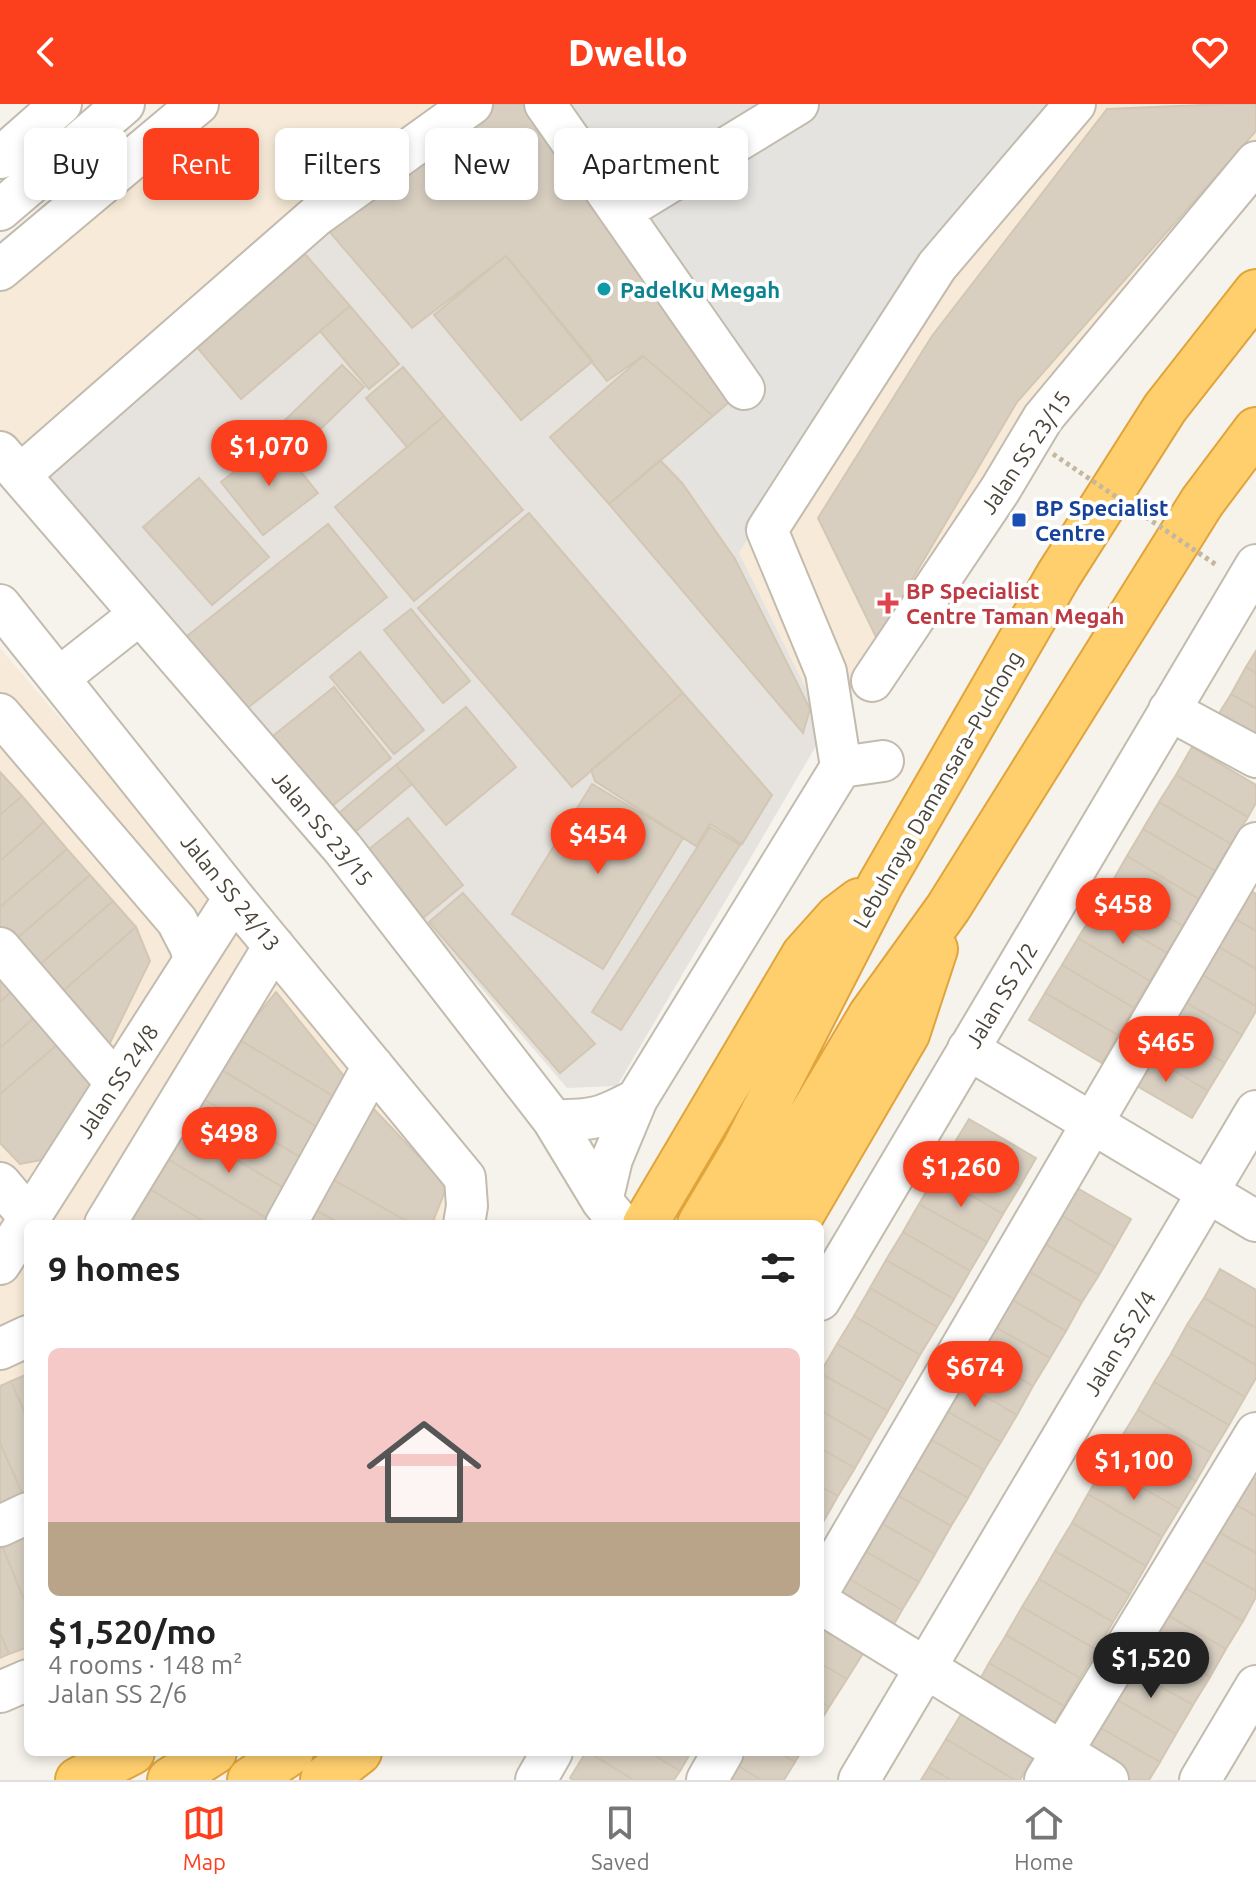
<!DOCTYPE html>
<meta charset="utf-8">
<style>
body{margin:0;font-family:Ubuntu,sans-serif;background:#f6f6f6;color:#222;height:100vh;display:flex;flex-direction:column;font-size:30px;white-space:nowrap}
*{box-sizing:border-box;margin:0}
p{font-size:26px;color:#767676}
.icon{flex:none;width:44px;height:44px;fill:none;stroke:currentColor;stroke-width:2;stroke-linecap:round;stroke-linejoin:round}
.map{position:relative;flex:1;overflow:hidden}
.drawer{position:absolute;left:24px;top:1116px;width:800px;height:536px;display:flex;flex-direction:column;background:#fff;border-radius:12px;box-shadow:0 4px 12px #0003}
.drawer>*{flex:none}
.hud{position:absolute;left:24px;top:24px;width:800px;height:72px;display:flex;gap:16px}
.price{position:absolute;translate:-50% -68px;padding:0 18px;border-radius:28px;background:#fc3f1d;color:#fff;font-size:26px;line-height:52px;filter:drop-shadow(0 2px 4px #0008)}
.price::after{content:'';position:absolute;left:50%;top:48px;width:24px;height:18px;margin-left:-12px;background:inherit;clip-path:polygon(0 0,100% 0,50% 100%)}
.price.current{background:#222;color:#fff}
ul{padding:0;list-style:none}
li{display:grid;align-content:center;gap:16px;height:424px;padding:0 24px}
li span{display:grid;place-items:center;height:248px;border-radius:12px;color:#555}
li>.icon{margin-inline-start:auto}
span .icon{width:144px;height:144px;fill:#fffc;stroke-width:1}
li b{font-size:34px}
h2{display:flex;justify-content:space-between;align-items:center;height:96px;padding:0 24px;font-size:34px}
.pill{padding:0 28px;border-radius:12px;background:#fff;box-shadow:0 4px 12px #0003;font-size:28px;line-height:72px}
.pill.current{background:#fc3f1d;color:#fff}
header{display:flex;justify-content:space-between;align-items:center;height:104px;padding:0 24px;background:#fc3f1d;color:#fff;font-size:36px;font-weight:800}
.dock{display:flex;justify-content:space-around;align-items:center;height:112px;border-top:2px solid #e0e0e0;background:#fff;font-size:22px;color:#767676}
.dock a{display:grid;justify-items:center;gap:4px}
.dock .current{color:#fc3f1d}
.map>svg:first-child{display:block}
</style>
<header><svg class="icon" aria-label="back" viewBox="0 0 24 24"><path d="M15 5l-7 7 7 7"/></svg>Dwello<svg class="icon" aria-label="heart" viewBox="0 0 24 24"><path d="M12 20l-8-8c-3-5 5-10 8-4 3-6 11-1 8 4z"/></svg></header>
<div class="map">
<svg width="1256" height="1676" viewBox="0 0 1256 1676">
<rect width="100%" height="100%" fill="#f6f3ec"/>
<path fill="#f7ead8" d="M173,0h306l-440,370 -39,-41v-181z
M1058,0h198v40l-236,281 -194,304 -87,-176 180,-284z
M0,544l451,528 3,28 -12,20h-414v440l-28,12z"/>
<path fill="#e6e2dd" d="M479,0l265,285 -137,-8 62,77 70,95 87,176 -209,357 -50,2 -528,-614z"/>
<path fill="#e5e3e0" d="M545,0h513l-139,165 -180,284 -70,-95 -163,-202 137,100 70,60z"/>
<path fill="#d8cfc1" stroke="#d3c7b4" stroke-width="2" d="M472,0h73l199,285 -31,27 -70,-60 -36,25 -101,-125 -94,72 -96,-112z
M1226,0h30v27l-239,271 -140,237 -59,-121 114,-182 175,-227z
M305,150l45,52 -109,93 -45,-53z
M506,152l87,105 -72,59 -87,-105z
M350,202l49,58 -30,25 -49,-58z
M643,252l70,60 -104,88 -59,-67z
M342,261l22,22 -60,58 -22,-22z
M403,263l41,49 -37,31 -41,-49z
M444,312l79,94 -109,91 -79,-94z
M275,336l43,53 -55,42 -42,-53z
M660,356l22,23 53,76 75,150 -7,24 -194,-229z
M199,374l70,79 -57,48 -69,-78z
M529,409l154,180 -111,94 -154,-179z
M328,420l59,73 -147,117 -59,-73z
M411,505l59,72 -27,22 -59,-73z
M1256,547v22l-10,-6z
M360,548l64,78 -30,24 -64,-77z
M1246,563l10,6v35l-25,-14z
M334,583l57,71 -65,53 -58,-71z
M683,589l89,102 -30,49 -32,-20 -14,22 -101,-65 -4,-11z
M1231,590l25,14v37l-41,-25z
M466,603l50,60 -70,58 -50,-60z
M1192,643l64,38v18l-8,14 -72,-42z
M396,661l16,19 -63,53 -16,-19z
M0,668l22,24 -22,19z
M1176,671l72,42 -17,27 -72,-42z
M592,680l91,54 -80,131 -91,-55z
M22,692l22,26 -44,39v-46z
M1159,698l72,42 -16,27 -72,-42z
M408,714l55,67 -40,33 -55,-68z
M44,718l23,27 -67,58v-46z
M710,723l30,18 -119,185 -29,-18z
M1143,725l72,42 -16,28 -72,-43z
M67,745l23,26 -82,71 -8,-9v-30z
M1127,752l72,43 -16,27 -72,-42z
M90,771l23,26 -82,71 -23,-26z
M1111,780l72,42 -16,27 -72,-42z
M1239,780l17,10v37l-34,-20z
M463,789l132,151 -35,29 -131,-151z
M113,797l23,26 -81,71 -24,-26z
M1095,807l72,42 -17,28 -72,-43z
M1222,807l34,20v38l-50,-30z
M136,823l14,34 -46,94 -49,-57z
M1078,834l72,43 -16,27 -72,-43z
M1206,835l50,30v37l-67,-39z
M1062,861l72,43 -16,27 -73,-42z
M1189,863l67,39v5l-14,24 -69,-40z
M0,874l12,13 -12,11z
M12,887l23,26 -35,31v-46z
M276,888l76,94 -7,17 -107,-64z
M1045,889l73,42 -16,28 -73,-43z
M1173,891l69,40 -17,28 -69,-41z
M35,913l23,27 -58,50v-46z
M1156,918l69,41 -17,28 -68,-41z
M238,935l107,64 -18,30 -107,-64z
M58,940l34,39 -46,76 -26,5 -20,-21v-49z
M1140,946l68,41 -16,27 -69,-40z
M220,965l107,64 -17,30 -108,-65z
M202,994l108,65 -19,29 -107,-63z
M369,1000l78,82 -15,38h-20l-89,-50z
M969,1015l67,39 -16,28 -68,-39z
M184,1025l107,63 -18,30 -107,-64z
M952,1043l68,39 -17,28 -67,-39z
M166,1054l107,64 -1,2h-64l-60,-36z
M323,1070l89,50h-71l-35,-19z
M936,1071l67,39 -16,28 -68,-38z
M1065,1077l66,38 -16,28 -66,-39z
M148,1084l60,36h-68l-11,-6z
M919,1100l68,38 -17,29 -67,-39z
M306,1101l35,19h-46z
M1049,1104l66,39 -16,28 -66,-38z
M903,1128l67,39 -16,28 -68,-39z
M1033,1133l66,38 -17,27 -66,-38z
M886,1156l68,39 -17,28 -67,-39z
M1016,1160l66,38 -16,29 -67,-39z
M1220,1165l36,21v38l-52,-30z
M870,1184l67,39 -17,28 -66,-39z
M999,1188l67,39 -16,27 -67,-38z
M1204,1194l52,30v37l-69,-40z
M854,1212l66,39 -16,28 -67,-39z
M983,1216l67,38 -17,28 -66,-38z
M1187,1221l69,40v13l-11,19 -74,-43z
M837,1240l67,39 -16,28 -68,-38z
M967,1244l66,38 -16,29 -67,-39z
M1171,1250l74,43 -16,28 -75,-43z
M820,1269l68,38 -17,29 -51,-30z
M28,1270v46l-17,-39z
M950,1272l67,39 -16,27 -67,-38z
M11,1277l17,39v71l-6,2 -22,-50v-57z
M1154,1278l75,43 -17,28 -74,-43z
M934,1300l67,38 -17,28 -66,-38z
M820,1306l51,30 -16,28 -35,-20z
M1138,1306l74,43 -16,28 -75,-43z
M918,1328l66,38 -16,28 -66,-38z
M1121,1334l75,43 -17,28 -74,-43z
M0,1339l22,50 -22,10z
M820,1344l35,20 -17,28 -18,-10z
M902,1356l66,38 -17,28 -66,-38z
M1105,1362l74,43 -17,28 -74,-43z
M1241,1365l15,9v38l-32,-18z
M820,1382l18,10 -16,28 -2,-1z
M885,1384l66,38 -16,28 -66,-38z
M1088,1390l74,43 -16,29 -74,-43z
M1224,1394l32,18v37l-48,-27z
M869,1412l66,38 -16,28 -66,-38z
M1072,1419l74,43 -16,28 -75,-43z
M28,1420v85l-28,-68z
M1208,1422l48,27v38l-65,-37z
M0,1437l28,68v38l-19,7 -9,-21z
M853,1440l66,38 -17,28 -66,-39z
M1055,1447l75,43 -17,28 -74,-43z
M1191,1450l65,37v6l-13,24 -68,-39z
M836,1467l66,39 -16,28 -66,-38z
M1039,1475l74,43 -16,28 -75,-43z
M1175,1478l68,39 -17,28 -67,-39z
M1022,1503l75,43 -17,28 -74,-43z
M1159,1506l67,39 -16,28 -68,-39z
M820,1521l44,27 -17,27 -27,-16z
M0,1529l9,21 -9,4z
M1006,1531l74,43 -16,28 -75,-43z
M1142,1534l68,39 -17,28 -67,-38z
M820,1559l27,16 -18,28 -9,-6z
M989,1559l75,43 -17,29 -74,-43z
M1126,1563l67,38 -17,29 -67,-39z
M1109,1591l67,39 -16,28 -68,-39z
M820,1597l9,6 -9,15z
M963,1607l72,43 -15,26h-5l-69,-41z
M1092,1619l68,39 -11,18h-23l-50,-29z
M946,1635l69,41h-64l-22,-13z
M586,1648h2l46,28h-61l-3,-2z
M588,1648h61l31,19 -6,9h-40z
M649,1648h42l-11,19z
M730,1648h48l17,10 -11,18h-23l-35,-22z
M778,1648h23l-6,10z
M726,1654l35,22h-48z
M929,1663l22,13h-30z"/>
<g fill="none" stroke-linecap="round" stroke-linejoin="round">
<defs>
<path id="minor" d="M545,0l199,285
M0,54l61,-54
M0,106l124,-106
M621,108l177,-108
M0,166l198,-166
M0,348l343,397 210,271 49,81 19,23
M20,371l296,-259 156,-112
M0,501l234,293 231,280 2,28 -3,18
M60,573l80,-63
M872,577l128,-191 43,-72 213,-256
M1169,606l87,47
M0,610l177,207 13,25 4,14
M841,663l42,-6
M0,844l116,135
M968,945l288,172
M553,1016c39,1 49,-2 84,-21
M0,1079l29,34
M602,1097l10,-42 25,-60 204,-332 -15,-95 -59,-142 170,-264 138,-162
M105,1120l169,-278
M286,1120l87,-158
M0,1160l234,-366
M820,1196l436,-735
M0,1245l28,-13
M0,1422l28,-13
M820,1485l436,-746
M820,1499l288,177
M0,1588l28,-12
M536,1676l16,-28
M707,1676l16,-28
M859,1676l397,-669
M1045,1676l211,-347
M1200,1676l56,-94"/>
<path id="highway" d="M645,1120l159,-269 34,-38 21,-16
M700,1120l44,-74 136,-265 178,-309 107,-168 91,-116
M747,1120l124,-209 77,-107 254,-406 54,-72
M796,1120l111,-190 28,-85
M78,1676l54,-28
M170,1676l44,-28
M250,1676l41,-28
M323,1676l36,-28"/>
</defs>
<use href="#minor" stroke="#c2bbae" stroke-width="44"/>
<use href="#highway" stroke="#e0a43c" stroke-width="48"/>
<use href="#minor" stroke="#fff" stroke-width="40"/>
<use href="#highway" stroke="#ffcf6e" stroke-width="44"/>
<path stroke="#c4b79f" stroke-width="5" stroke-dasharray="4 4" stroke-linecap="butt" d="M1053,350l165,112"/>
</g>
<circle fill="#0f9aa8" stroke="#fff" stroke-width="3" cx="604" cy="185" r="8"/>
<rect fill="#1a4fb4" stroke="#fff" stroke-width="3" x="1011" y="408" width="16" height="16" rx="4"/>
<path fill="#e0444e" stroke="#fff" stroke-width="3" d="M884 487h8v8h8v8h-8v8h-8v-8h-8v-8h8z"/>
<g text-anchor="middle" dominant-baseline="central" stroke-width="8" stroke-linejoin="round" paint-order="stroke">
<g font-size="22" font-weight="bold" fill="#0d838f" stroke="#fff" text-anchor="start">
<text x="620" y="185">PadelKu Megah</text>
</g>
<g font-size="22" fill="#4b4439" stroke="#fff">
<text transform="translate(1025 348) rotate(-56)">Jalan SS 23/15</text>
<text transform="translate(937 685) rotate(-60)">Lebuhraya Damansara–Puchong</text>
<text transform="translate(323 724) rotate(50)">Jalan SS 23/15</text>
<text transform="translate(231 788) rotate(51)">Jalan SS 24/13</text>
<text transform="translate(1001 891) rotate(-59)">Jalan SS 2/2</text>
<text transform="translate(117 977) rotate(-57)">Jalan SS 24/8</text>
<text transform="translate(1119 1239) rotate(-59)">Jalan SS 2/4</text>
</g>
<g font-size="22" font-weight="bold" fill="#164399" stroke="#fff" text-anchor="start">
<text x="1035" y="403">BP Specialist<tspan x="1035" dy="25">Centre</tspan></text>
</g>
<g font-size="22" font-weight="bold" fill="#be3a42" stroke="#fff" text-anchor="start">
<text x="906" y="486">BP Specialist<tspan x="906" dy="25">Centre Taman Megah</tspan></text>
</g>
</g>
</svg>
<b class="price" style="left:269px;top:384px">$1,070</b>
<b class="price" style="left:598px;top:772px">$454</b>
<b class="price" style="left:1123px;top:842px">$458</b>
<b class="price" style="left:1166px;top:980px">$465</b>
<b class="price" style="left:229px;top:1071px">$498</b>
<b class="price" style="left:961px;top:1105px">$1,260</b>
<b class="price" style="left:975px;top:1305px">$674</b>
<b class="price" style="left:1134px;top:1398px">$1,100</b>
<b class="price current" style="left:1151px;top:1596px">$1,520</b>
<div class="hud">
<a class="pill">Buy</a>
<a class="pill current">Rent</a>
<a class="pill">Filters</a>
<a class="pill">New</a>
<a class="pill">Apartment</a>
</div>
<section class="drawer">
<h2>9 homes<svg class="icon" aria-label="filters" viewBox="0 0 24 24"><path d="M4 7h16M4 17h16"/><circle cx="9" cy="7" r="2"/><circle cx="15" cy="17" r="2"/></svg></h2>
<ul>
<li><span style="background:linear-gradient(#f6c9c9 70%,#b9a48a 0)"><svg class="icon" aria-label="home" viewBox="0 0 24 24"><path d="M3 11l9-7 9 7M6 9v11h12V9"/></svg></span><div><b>$1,520/mo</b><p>4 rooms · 148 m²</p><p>Jalan SS 2/6</p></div></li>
</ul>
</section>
</div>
<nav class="dock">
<a class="current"><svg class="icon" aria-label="map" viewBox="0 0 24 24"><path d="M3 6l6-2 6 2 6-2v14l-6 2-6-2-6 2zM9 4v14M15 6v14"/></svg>Map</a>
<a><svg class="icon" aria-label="saved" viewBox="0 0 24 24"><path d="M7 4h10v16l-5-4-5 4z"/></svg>Saved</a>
<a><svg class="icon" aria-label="home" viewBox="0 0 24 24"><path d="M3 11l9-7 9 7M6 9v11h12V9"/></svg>Home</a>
</nav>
